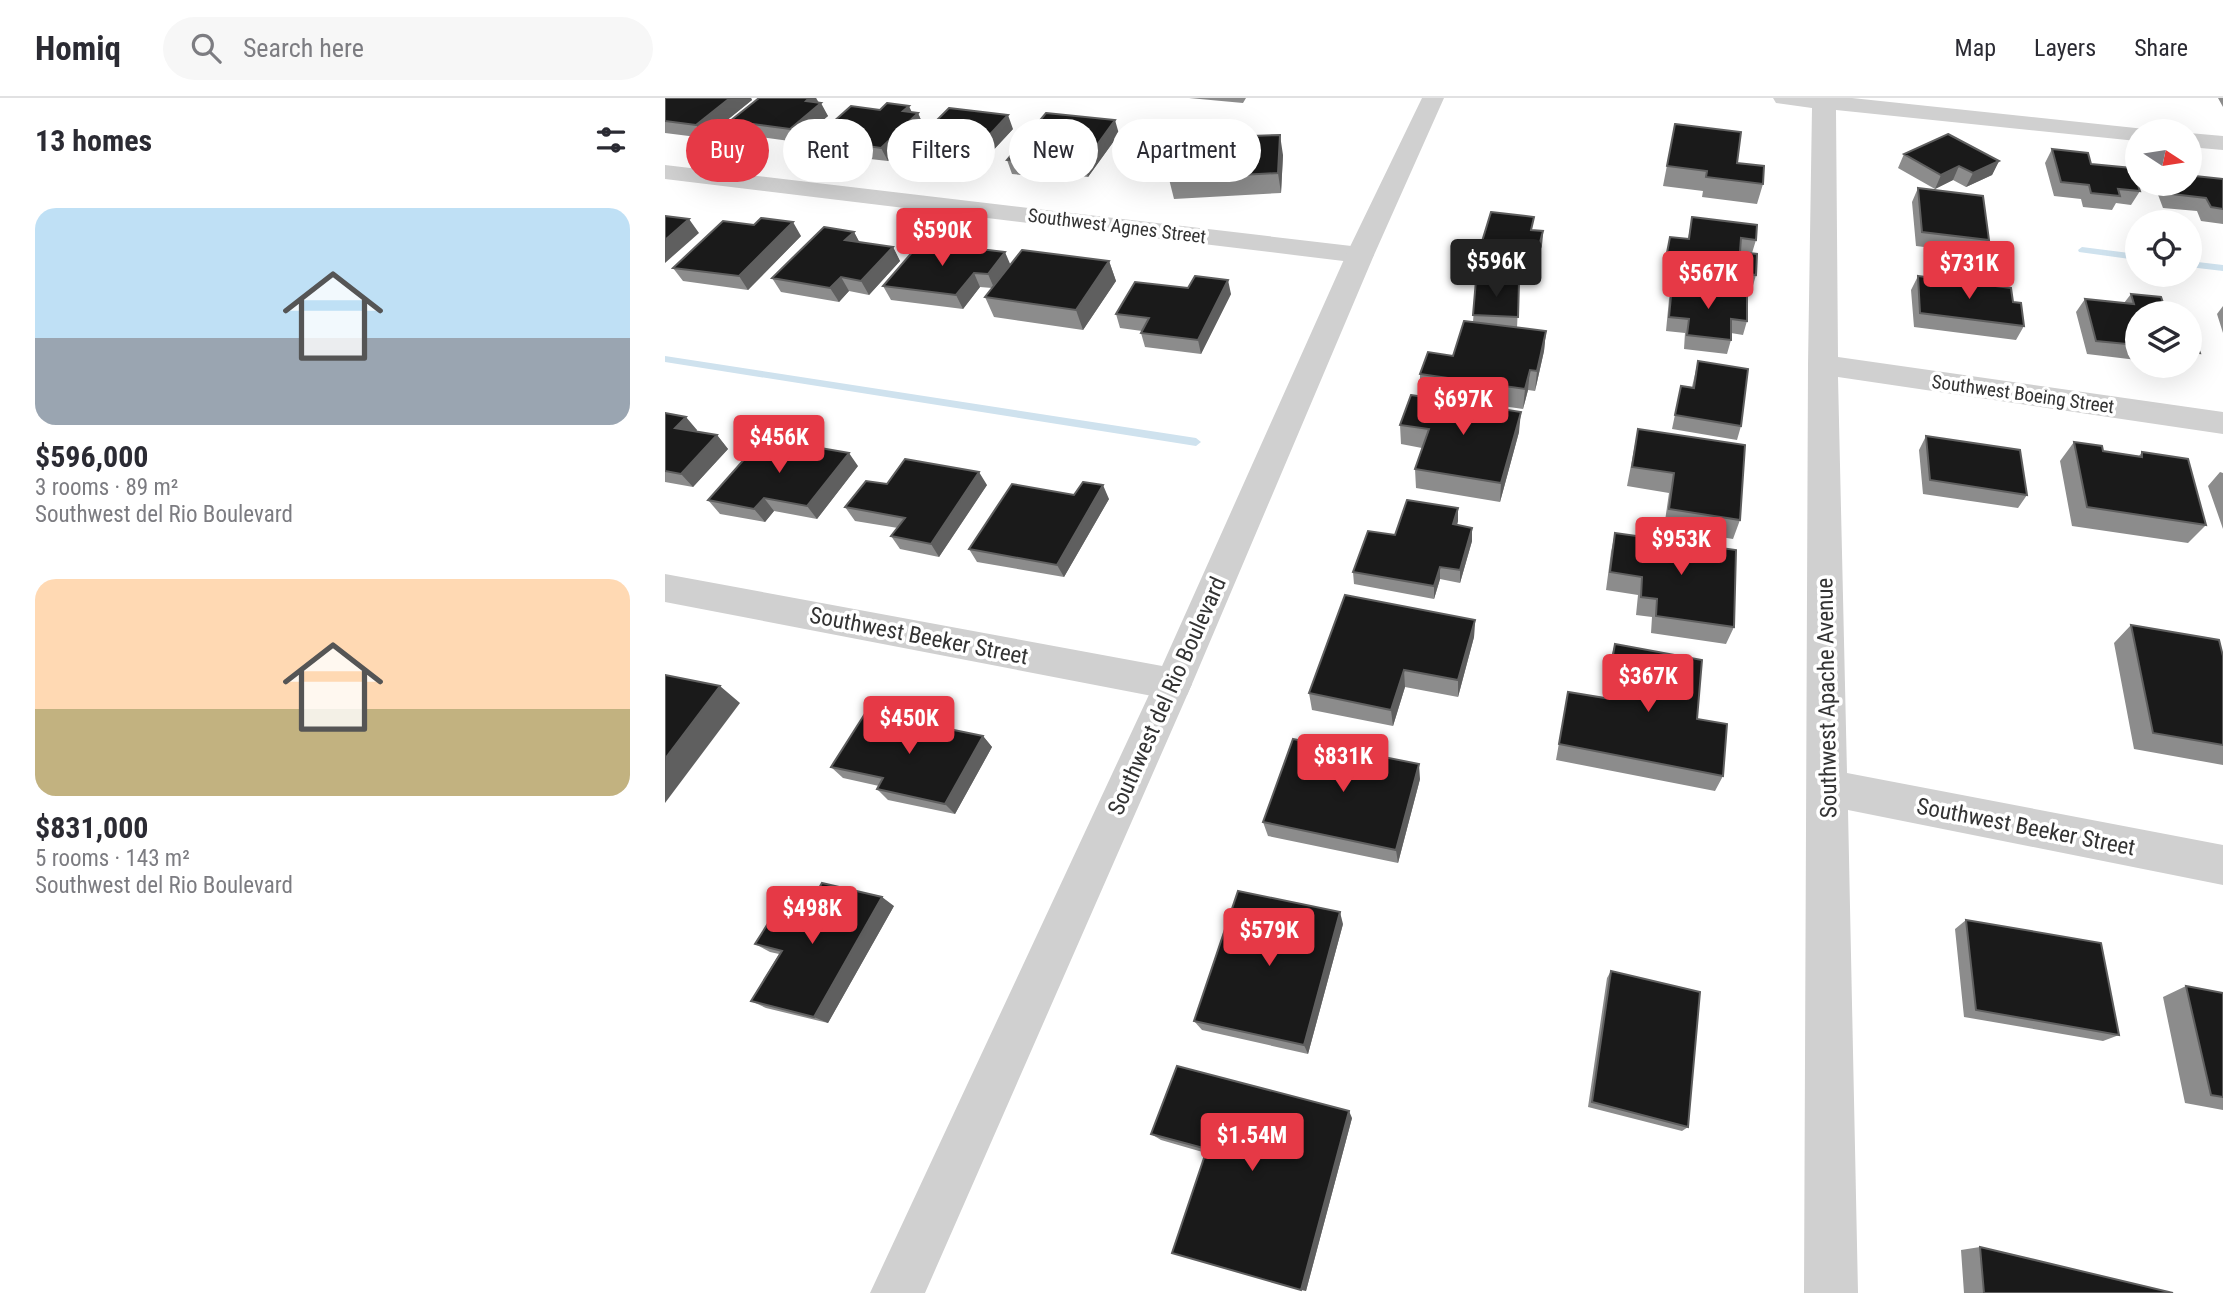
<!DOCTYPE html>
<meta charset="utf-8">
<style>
body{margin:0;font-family:"Roboto Condensed",sans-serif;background:#f7f7f7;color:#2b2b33;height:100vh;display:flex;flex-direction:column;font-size:26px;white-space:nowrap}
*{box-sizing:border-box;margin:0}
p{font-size:23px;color:#7c7c81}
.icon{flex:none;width:38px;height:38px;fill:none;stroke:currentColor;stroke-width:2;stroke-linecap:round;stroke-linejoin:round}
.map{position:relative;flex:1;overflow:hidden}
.drawer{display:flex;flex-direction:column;background:#fff;width:665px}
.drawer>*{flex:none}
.banner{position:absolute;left:21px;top:21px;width:665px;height:63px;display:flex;gap:14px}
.needle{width:46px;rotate:102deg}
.fabs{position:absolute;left:1460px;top:21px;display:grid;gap:14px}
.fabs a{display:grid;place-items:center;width:77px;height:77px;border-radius:50%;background:#fff;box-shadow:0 7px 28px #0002;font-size:35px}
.price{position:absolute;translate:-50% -60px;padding:0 16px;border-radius:7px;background:#e63946;color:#fff;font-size:23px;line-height:46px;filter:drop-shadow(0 2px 4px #0008)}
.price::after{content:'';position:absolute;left:50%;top:42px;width:21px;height:16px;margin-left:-10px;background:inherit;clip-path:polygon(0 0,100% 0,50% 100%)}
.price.on{background:#222;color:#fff}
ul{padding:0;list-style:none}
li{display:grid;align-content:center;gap:14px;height:371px;padding:0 35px}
li span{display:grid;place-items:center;height:217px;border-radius:21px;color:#555}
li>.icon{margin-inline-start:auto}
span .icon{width:126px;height:126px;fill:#fffc;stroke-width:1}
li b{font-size:30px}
h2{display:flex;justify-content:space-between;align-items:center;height:84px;padding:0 35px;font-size:30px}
.pill{padding:0 24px;border-radius:32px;background:#fff;box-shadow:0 7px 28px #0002;font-size:24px;line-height:63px}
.pill.on{background:#e63946;color:#fff}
header{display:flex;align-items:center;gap:42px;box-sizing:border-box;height:98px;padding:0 35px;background:#fff;border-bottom:2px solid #e1e1e2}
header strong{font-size:33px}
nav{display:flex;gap:38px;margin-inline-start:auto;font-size:24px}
.search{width:490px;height:63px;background:#f7f7f7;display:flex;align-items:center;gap:18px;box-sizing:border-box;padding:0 24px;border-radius:38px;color:#7c7c81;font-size:26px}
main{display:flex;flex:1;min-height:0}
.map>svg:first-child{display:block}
</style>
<header>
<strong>Homiq</strong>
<div class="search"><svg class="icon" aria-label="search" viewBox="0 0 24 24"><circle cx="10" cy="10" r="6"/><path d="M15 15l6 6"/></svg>Search here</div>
<nav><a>Map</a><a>Layers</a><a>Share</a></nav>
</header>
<main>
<section class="drawer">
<h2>13 homes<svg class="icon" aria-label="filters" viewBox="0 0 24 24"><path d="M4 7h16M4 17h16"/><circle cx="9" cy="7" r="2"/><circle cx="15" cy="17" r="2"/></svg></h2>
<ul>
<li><span style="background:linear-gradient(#bfe0f5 60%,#9aa5b1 0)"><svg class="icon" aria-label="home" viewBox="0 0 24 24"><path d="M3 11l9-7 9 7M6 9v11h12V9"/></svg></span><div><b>$596,000</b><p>3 rooms · 89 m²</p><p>Southwest del Rio Boulevard</p></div></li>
<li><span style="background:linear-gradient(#ffd9b3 60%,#c2b280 0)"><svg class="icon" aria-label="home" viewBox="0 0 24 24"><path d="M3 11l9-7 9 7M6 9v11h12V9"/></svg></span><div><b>$831,000</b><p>5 rooms · 143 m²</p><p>Southwest del Rio Boulevard</p></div></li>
</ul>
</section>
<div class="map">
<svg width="1558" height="1195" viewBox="0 0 1558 1195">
<rect width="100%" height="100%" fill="#fff"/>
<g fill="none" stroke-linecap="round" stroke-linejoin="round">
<path fill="#cfe2ee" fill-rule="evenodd" d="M1417,149l55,7v6l-58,-8 -1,-2z
M1524,163l34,4v6l-34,-4z
M0,258l531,82 5,4 -5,4 -531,-84z"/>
<path fill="#d0d0d0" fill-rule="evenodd" d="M1108,0h79l293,31 2,2h-10v10l-301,-31 2,247 385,55v22l-385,-57 9,396 376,72v40l-375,-75 10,483h-54l4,-928 4,-257 -36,-5z
M1524,35l34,3v14l-34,-3z
M0,67l695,82 10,2 4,6 -4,6 -10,2 -695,-84z
M0,476l508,94 14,5 5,11 -5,11 -14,5 -508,-98z"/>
<path fill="#d0d0d0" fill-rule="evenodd" d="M757,0h22l-70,157 -182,429 -267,609h-55l284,-609 192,-429z"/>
</g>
<path fill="#8c8c8c" d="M0,0h86l1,2 -47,38 -40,-5z
M151,0l12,18 -31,26 -59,-8 -8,-13z
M524,0h57l-3,5z
M1553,0h5v9z
M215,12l38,3 6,14 -36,34 -27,-3 -5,-11 -25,-3 -7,-14z
M1010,26l62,39 26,21 -6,20 -55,-7 1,-6 -40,-5z
M348,31l-39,42 -60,-8 -6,-14z
M454,36l-31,43 -17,-2 -3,-7 -18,-2 -8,11 -30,-3 -5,-14z
M533,40l85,17 -2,38 -107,6 -5,-20 2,-9 -15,1 -5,-20z
M1387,51l39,15 49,27 -9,14 -15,-2 -4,7 -29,-3 -2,-8 -27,-3 -9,-33z
M1239,56l95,7 -7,14 -26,12 -13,-7 -18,9 -37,-21z
M1530,78l28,3v45l-22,-3 -4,-10 -34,-3 -9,-24h35z
M1253,90l71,52 -7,14 -66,-8 -4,-44z
M1027,119l64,23 -4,13 4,22 -4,14 -89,-12 7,-40 18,2z
M89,127l47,11 -53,54 -65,-9 -10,-13z
M868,132l10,1 -1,14 -4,15 -12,-2 -4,19 -45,-5v-14z
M189,134l5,10 34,5 7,14 -31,34 -20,-4 -10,11 -58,-10 -9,-14z
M444,163l7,20 -33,49 -89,-13 -9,-20 7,-9 -12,-1 -17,22 -72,-9 -8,-14 127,-21z
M1253,178l95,26 11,24 -8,14 -102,-13 -3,-37z
M811,182l43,2 -2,46 29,3 -2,20 -9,40 -7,-1 -5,19 -103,-15v-20l33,-18 20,-34z
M1007,188l75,35 -4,14 -12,-2v7l-4,14 -43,-5 1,-16 -19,-2 3,-32z
M566,196l-30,60 -56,-7 -4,-14 1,-2 -22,-3 -4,-14z
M1466,196l34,14 -28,5v47l-50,-6 -11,-42 9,-13 39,4z
M1558,208v27l-6,-19z
M1524,225l11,30 -11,14 -8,-1h8z
M1033,263l43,65 -4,14 -65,-11 9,-43 11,1z
M0,315l32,17 -1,2 21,3 11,14 -35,38 -28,-5z
M735,327l119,7 -19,70 -84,-14 -1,-19 7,-21 -21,-4z
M973,331l102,91 -7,19 -69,-11 5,-35 -42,-7z
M1261,338l101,59 -9,13 -95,-14 -4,-44z
M1409,344l29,9 36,5 3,-4 64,73 -18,18 -116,-17 -12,-65z
M193,368l-41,53 -43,-8 -9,11 -45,-8 -12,-14z
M1555,374l3,1v56l-15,-43z
M222,386l100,1 -48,72 -39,-8 -9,-13 7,-8 -43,-7 -10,-14z
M409,397l35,4 -45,78 -87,-15 -8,-13z
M793,423l-1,4 15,16 -12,42 -20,-4 -6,20 -80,-15 -1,-12 42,-37z
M950,435l119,94 -8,17 -75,-11 1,-16 -16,-2 2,-20 -32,-5 5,-38z
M810,522l-1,17 -16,60 -53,-10 -12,39 -81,-16 -3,-17z
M1466,527l92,31v109l-89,-16 -20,-106z
M950,546l82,75 26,57 -8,15 -159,-31 12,-68 36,6 6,-37z
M318,638l9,11 -37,67 -67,-14 -11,-11 2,-3 -36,-8 -12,-11z
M755,681l-22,84 -130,-27 -5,-14z
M147,802l82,6 -66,117 -62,-15 -15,-7 28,-47 -9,-2 -15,-8z
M1301,822l153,115 -16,6 -139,-24 -9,-88z
M678,826l-35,130 -106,-24 -8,-9z
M946,873l77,156 -6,4 -94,-24 19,-129z
M1521,888l37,7v117l-38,-7 -22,-106z
M687,1020l-46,173 -100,-138 -45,-13 -10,-6z
M1315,1149l193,46h-209l-3,-43z"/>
<path fill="#5f5f5f" d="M65,0h21l1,2 -47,38 -9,-13z
M144,0h7l3,6 2,-1 7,13 -31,26 -7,-13 16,-28z
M244,8l5,11 4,-4 6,14 -36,34 -7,-13 22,-37z
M343,17l5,14 -39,42 -5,-14z
M450,22l4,14 -31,43 -4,-14z
M530,26l5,20 -7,-6z
M615,37l3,20 -2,38 -3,-20z
M381,54l4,14 -8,11 -4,-14z
M1334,63l-7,14 -26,12 7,-14z
M1294,68l-6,14 -18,9 6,-14z
M24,121l10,14 -34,30v-23z
M128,124l8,14 -53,54 -9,-14z
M878,133l-1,14 -4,15 1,-14z
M189,134l7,13 -16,-5z
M862,146l-1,14 -4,19 1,-14z
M228,149l7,14 -31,34 -8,-14z
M340,154l6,14 -17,22 -6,-14z
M444,163l7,20 -33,49 -7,-20z
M309,175l6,14 -17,22 -7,-14z
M176,179l8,14 -10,11 -9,-14z
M563,182l3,14 -30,60 -3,-14z
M881,233l-2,20 -9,40 2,-20z
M865,272l-2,20 -5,19 2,-20z
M856,314l-2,20 -19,70 1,-19z
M21,319l11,13 -11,12 -11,-14z
M52,337l11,14 -35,38 -12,-13z
M184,355l9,13 -41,53 -10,-13z
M314,374l8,13 -48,72 -8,-13z
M438,387l6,14 -45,78 -7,-12z
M99,400l10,13 -9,11 -11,-13z
M793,410v13l-5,16v-13z
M807,430v13l-12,42v-13z
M775,469v12l-6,20v-13z
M810,522l-1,17 -16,60v-17z
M739,572l1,17 -12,39 -2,-16z
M55,588l20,17 -75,100v-44z
M318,638l9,11 -37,67 -10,-10z
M754,666l1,15 -22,84 -2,-13z
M217,799l12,9 -66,117 -14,-6z
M675,814l3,12 -35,130 -4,-9z
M684,1013l3,7 -46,173 -5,-1z"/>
<path fill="#1a1a1a" stroke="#5f5f5f" stroke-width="2" d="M0,0h65l-34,27 -31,-4z
M94,0h50l-3,3 15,2 -31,26 -60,-8z
M222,5l22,3 -6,5 15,2 -37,35 -27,-4 9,-8 -39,-6 27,-24 29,4z
M284,10l59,7 -39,42 -61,-8z
M381,15l69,7 -31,43 -18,-2 5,-6 -25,-3 -8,11 -31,-3z
M530,26l-2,14 87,-3 -2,38 -109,6 4,-21 23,-1 1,-7 -46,1 5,-25z
M1010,26l66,8 -4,31 27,3 -1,18 -57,-7 1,-6 -40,-5z
M1283,36l51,27 -26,12 -14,-7 -18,9 -37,-21z
M1387,51l36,4 3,11 41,4 8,23 -22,-2 2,7 -29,-3 -2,-8 -28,-3z
M1524,65l6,13 28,3v30l-12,-2 -5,-9 -34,-4 -4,-10h21z
M1253,90l65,8 6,44 -67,-8z
M826,114l43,5 -3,13 12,1 -4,15 -12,-2 -4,19 -46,-5z
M0,118l24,3 -24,21z
M1027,119l65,8 -1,15 -15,-2 -1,14 17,2 -1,21 -91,-12 5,-26 19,2z
M96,120l32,4 -54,54 -66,-8 50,-47 31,4z
M159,129l30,5 -9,8 48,7 -32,34 -20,-4 -11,11 -58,-10z
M256,144l84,10 -17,22 -14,-1 -18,22 -73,-9z
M357,152l87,11 -33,49 -91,-13z
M530,178l33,4 -30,60 -57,-7 8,-15 -33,-4 19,-32 53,6z
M1253,178l93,12 2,14 8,1 3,23 -104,-13z
M811,182l43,2 -1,35 -45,-2z
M1007,188l75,8v27l-16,-2v21l-44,-5 2,-16 -20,-2z
M1466,196l30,3 4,11 20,2 1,3h-49v32l-41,-4 -11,-42 49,5z
M799,223l82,10 -9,40 -7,-1 -5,19 -105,-15 8,-22 25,4z
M1524,225l11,30 -11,-1z
M1033,263l50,8 -7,57 -66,-11 6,-29 13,2z
M746,297l110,17 -20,71 -86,-14 14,-40 -29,-4z
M0,315l21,4 -11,11 42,7 -36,39 -16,-3z
M973,331l107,16 -5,75 -71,-11 5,-36 -42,-6z
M1261,338l94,14 7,45 -97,-15z
M98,340l86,15 -42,53 -43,-8 -10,11 -46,-9z
M1409,344l28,4 1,5 39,6v-5l46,7 18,66 -119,-18z
M240,361l74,13 -48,72 -40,-8 14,-18 -60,-11 21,-26 21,3z
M418,384l20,3 -46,80 -88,-16 43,-65 62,11z
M742,402l51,8 -5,16 19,4 -12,42 -20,-3 -6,19 -81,-14 15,-41 27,4z
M950,435l121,17 -2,77 -78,-11 1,-17 -16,-2 1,-20 -32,-5z
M680,497l130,25 -17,60 -54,-10 -13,40 -82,-17z
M1466,527l88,15 4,16v89l-70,-12z
M950,546l87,16 -5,59 30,5 -4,52 -164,-32 9,-52 37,6z
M0,577l55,11 -55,73z
M201,614l117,24 -38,68 -68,-15 6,-11 -52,-11z
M628,641l126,25 -23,86 -133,-28z
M157,785l60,14 -68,120 -63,-16 31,-50 -27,-7 31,-49 26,5z
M573,793l102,21 -36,133 -110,-24z
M1301,822l135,23 18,92 -143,-25z
M946,873l89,21 -12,135 -96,-25z
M1521,888l37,7v104l-12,-2z
M512,968l172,45 -48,179 -129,-37 35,-104 -56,-15z
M1315,1149l193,46h-189z"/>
<g text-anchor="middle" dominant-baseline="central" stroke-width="7" stroke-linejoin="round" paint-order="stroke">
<g font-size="19" fill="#333" stroke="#fff">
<text transform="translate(452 128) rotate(7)">Southwest Agnes Street</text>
<text transform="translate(1358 296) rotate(8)">Southwest Boeing Street</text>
</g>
<g font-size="23" fill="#333" stroke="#fff">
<text transform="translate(254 538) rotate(11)">Southwest Beeker Street</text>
<text transform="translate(502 598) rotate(-66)">Southwest del Rio Boulevard</text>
<text transform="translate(1162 600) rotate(-91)">Southwest Apache Avenue</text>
<text transform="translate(1361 729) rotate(11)">Southwest Beeker Street</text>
</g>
</g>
</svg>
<div class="fabs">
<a><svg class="needle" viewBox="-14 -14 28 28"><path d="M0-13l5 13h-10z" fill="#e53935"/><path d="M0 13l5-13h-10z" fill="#7c7c81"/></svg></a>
<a><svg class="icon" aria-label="locate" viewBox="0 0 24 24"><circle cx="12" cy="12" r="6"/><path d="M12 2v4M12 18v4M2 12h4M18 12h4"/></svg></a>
<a><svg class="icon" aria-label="layers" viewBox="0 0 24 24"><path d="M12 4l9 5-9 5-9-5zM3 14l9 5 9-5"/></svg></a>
</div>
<b class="price" style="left:277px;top:170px">$590K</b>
<b class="price on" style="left:831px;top:201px">$596K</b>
<b class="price" style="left:1304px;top:203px">$731K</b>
<b class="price" style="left:1043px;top:213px">$567K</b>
<b class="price" style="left:798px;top:339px">$697K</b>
<b class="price" style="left:114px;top:377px">$456K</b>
<b class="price" style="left:1016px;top:479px">$953K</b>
<b class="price" style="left:983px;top:616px">$367K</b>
<b class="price" style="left:244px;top:658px">$450K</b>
<b class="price" style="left:678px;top:696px">$831K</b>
<b class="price" style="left:147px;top:848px">$498K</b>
<b class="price" style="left:604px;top:870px">$579K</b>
<b class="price" style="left:587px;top:1075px">$1.54M</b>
<div class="banner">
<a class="pill on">Buy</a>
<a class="pill">Rent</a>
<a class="pill">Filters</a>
<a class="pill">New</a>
<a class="pill">Apartment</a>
</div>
</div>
</main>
